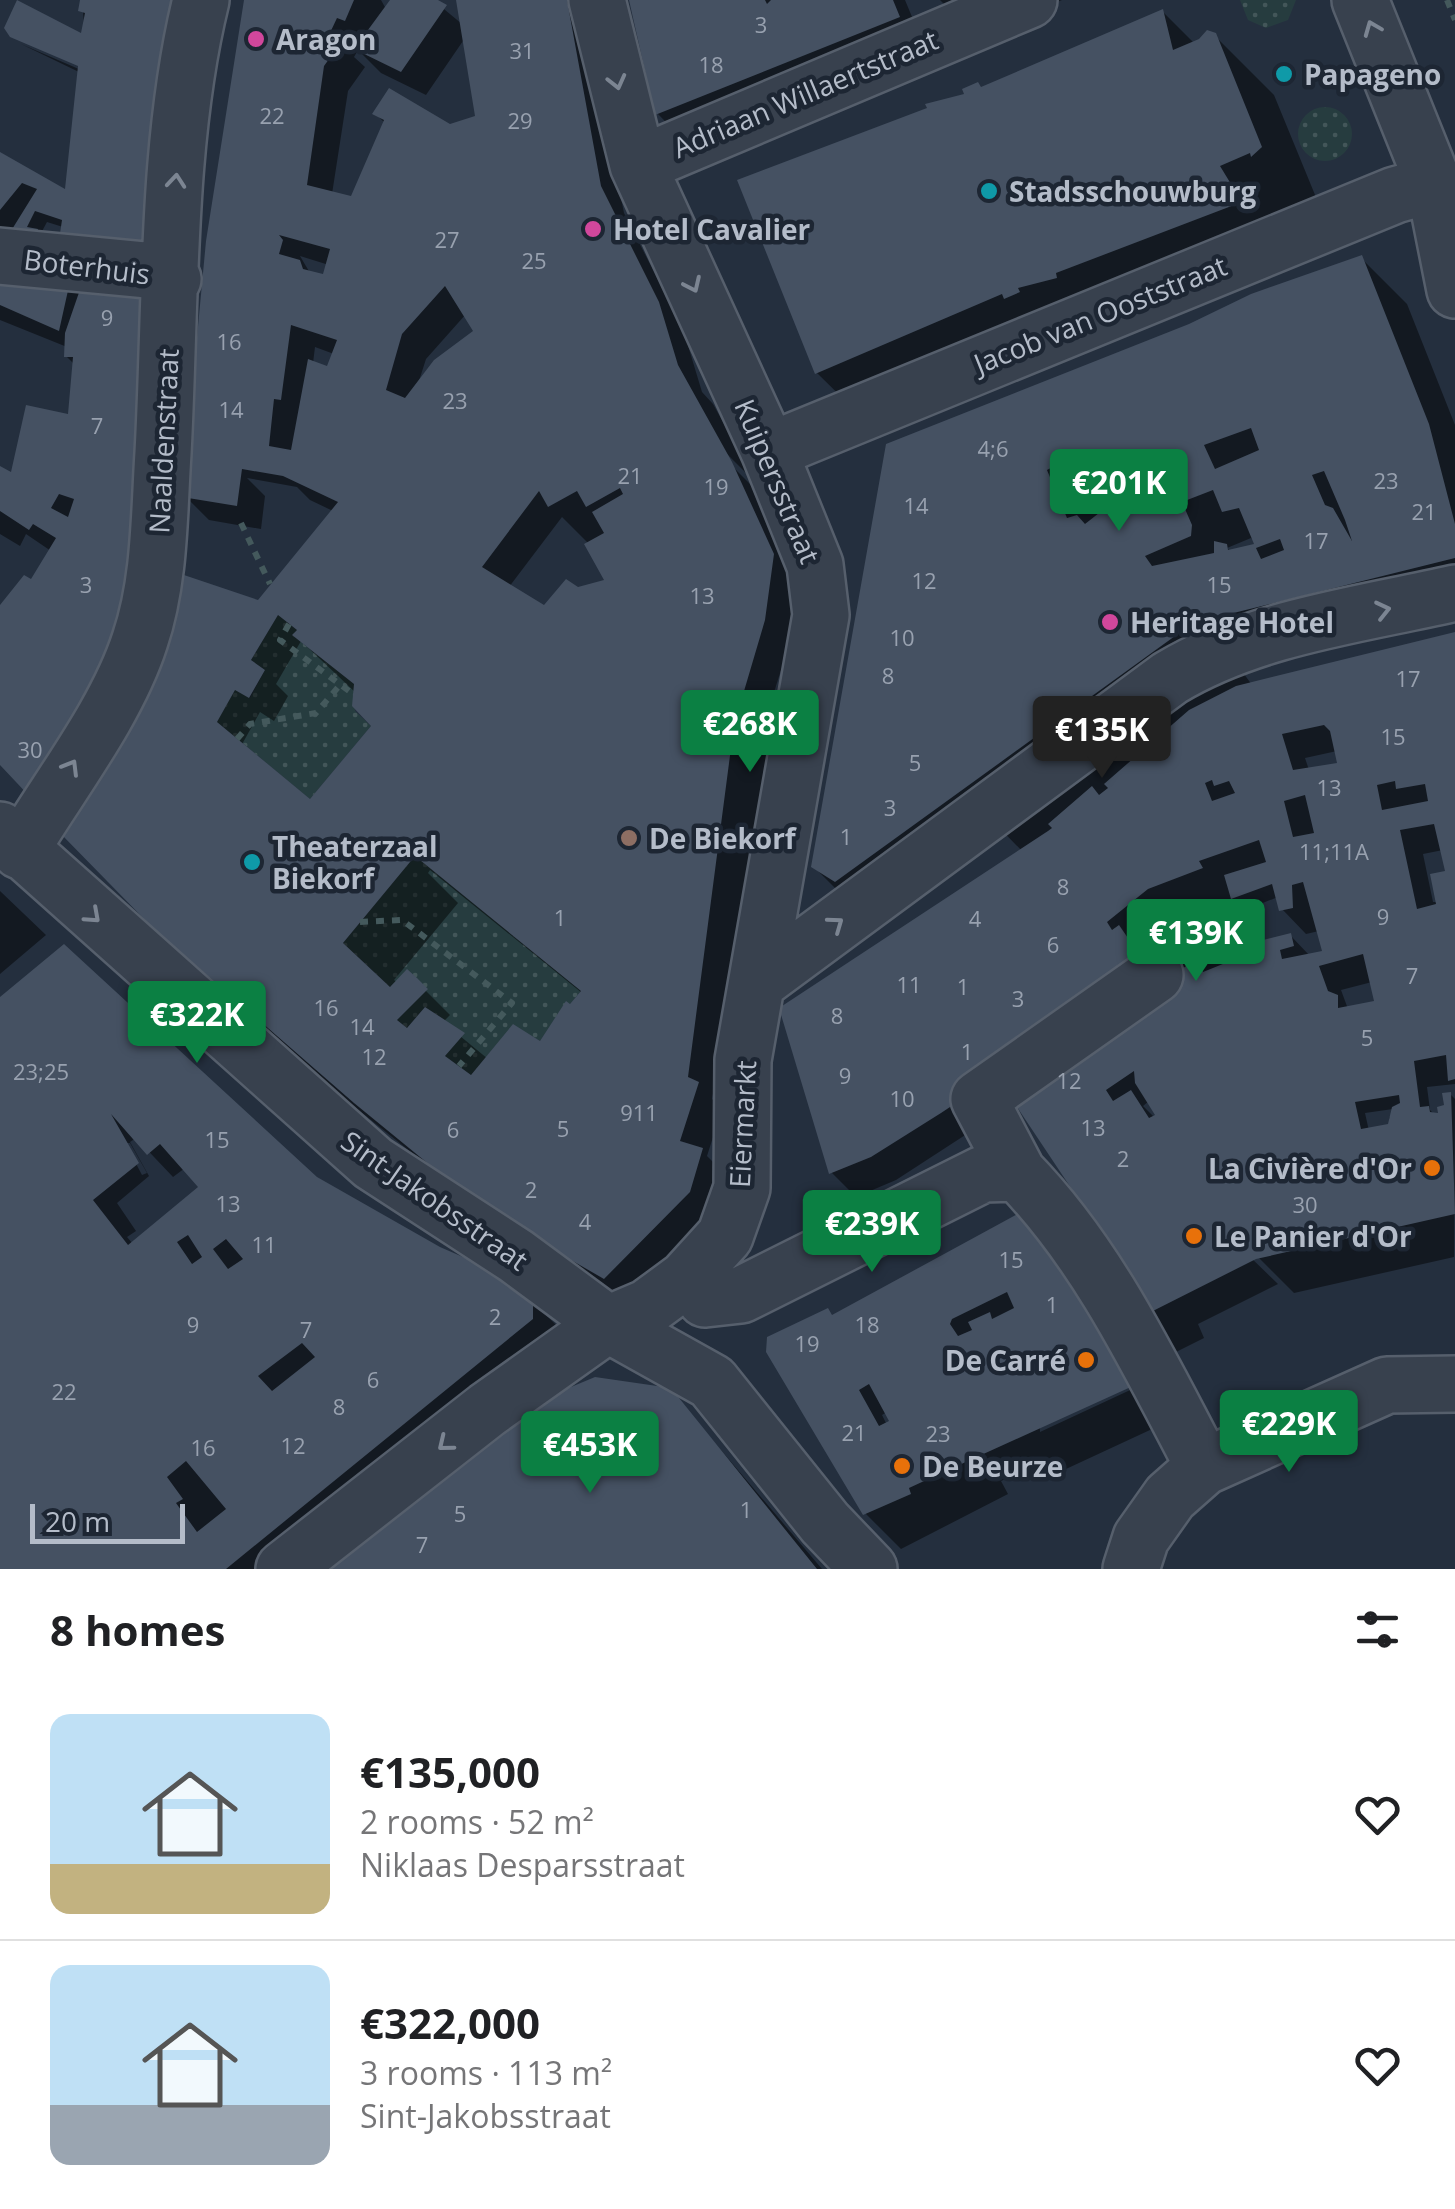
<!DOCTYPE html>
<meta charset="utf-8">
<style>
body{margin:0;font-family:"Open Sans",sans-serif;background:#f2f2f2;color:#202124;height:100vh;display:flex;flex-direction:column;font-size:38px;white-space:nowrap}
*{box-sizing:border-box;margin:0}
p{font-size:32px;color:#757577}
.icon{flex:none;width:55px;height:55px;fill:none;stroke:currentColor;stroke-width:2;stroke-linecap:round;stroke-linejoin:round}
.map{position:relative;height:1569px;overflow:hidden}
.drawer{display:flex;flex-direction:column;background:#fff;flex:1}
.drawer>*{flex:none}
.scale{position:absolute;left:30px;bottom:25px;width:155px;box-sizing:border-box;padding-left:10px;border:5px solid #b4bcc9;border-top:0;font-size:28px;line-height:35px;white-space:nowrap;color:#b4bcc9;-webkit-text-stroke:8px #1d2633;paint-order:stroke}
.price{position:absolute;translate:-50% -85px;padding:0 22px;border-radius:10px;background:#0b8043;color:#fff;font-size:32px;line-height:65px;filter:drop-shadow(0 2px 5px #0008)}
.price::after{content:'';position:absolute;left:50%;top:60px;width:30px;height:22px;margin-left:-15px;background:inherit;clip-path:polygon(0 0,100% 0,50% 100%)}
.price.selected{background:#222;color:#fff}
ul{padding:0;list-style:none}
li{display:flex;align-items:center;gap:30px;height:250px;padding:0 50px}
li+li{border-top:2px solid #e0e0e0}
li span{display:grid;place-items:center;flex:none;width:280px;height:200px;border-radius:20px;color:#555}
li>.icon{margin-inline-start:auto}
span .icon{width:120px;height:120px;fill:#fffc;stroke-width:1}
li b{font-size:42px}
h2{display:flex;justify-content:space-between;align-items:center;height:120px;padding:0 50px;font-size:42px}
.map>svg:first-child{display:block}
</style>
<div class="map">
<svg width="1455" height="1569" viewBox="0 0 1455 1569">
<defs>
<pattern id="grass-dots" width="8" height="8" patternUnits="userSpaceOnUse" patternTransform="scale(2.5)"><rect width="8" height="8" fill="#263c3f"/><path d="M2 2h.1M6 6h.1" fill="none" stroke="#435659" stroke-width="1.8" stroke-linecap="round"/></pattern>
</defs>
<rect width="100%" height="100%" fill="#242f3e"/>
<path fill="url(#grass-dots)" d="M1240,0h56l-8,20 -22,8 -18,-8z
M1298 134a27 27 0 1 1 54 0a27 27 0 1 1-54 0Z
M278,615l19,15 -5,5 62,49 1,27 16,15 -61,73 -93,-77 18,-32 15,8 15,-28 -14,-10z
M415,856l166,135 -11,13 -4,-2 -26,39 -27,-16 -42,50 -26,-19 19,-23 -39,-26 -18,21 -10,-8 30,-31 -18,-18 -19,16 -47,-44z"/>
<path fill="#0007" fill-rule="evenodd" d="M82,0h138l-157,227 -16,-5 -7,13 -40,37v-117l67,37 12,-120 -58,-28 67,29z
M246,0h135l5,9 7,-9h40l29,24 -4,-24h138l9,118 19,95 59,116 19,63 11,12 45,81 -33,-33 -4,3 44,44 33,82 -9,64 -20,63 11,11 -68,380 10,10 -15,47 19,19 -13,42 -84,85 -115,-67 -199,-160 -205,-196 -110,-118v-152l32,-27 19,-31 -25,-17 -6,12 -20,-12v-65l13,7 57,-58 4,-54 -8,-8 1,-9 -67,-27v-46l82,17 77,300 100,12 74,-92 -23,-11 -13,-13 -50,-9 18,18 -4,33 -52,-9 -24,-24zM465,38l13,79 -29,10 -74,-14 10,10 -26,78 -27,-7 16,-103 17,-24 -11,-10 4,-7 23,23 45,22zM300,256l29,9 -4,12 -15,-4zM466,314l11,18 -59,52 8,-25zM315,347l19,7 -5,15 -16,-6zM562,517l27,27 19,38 -31,8 -23,26 -45,-29zM301,641l55,52 18,33 -64,77 -69,-57 19,-34 14,9 14,-25 -12,-12zM430,870l152,123 -42,52 -52,14 -45,-37 7,-7 -43,-43 -9,11 -4,-3 64,-77 -30,-30z
M632,0h273l17,41 -220,118 -45,-46z
M940,0h122l-87,35z
M1163,12l32,32 19,-9 60,60 46,112 -443,225 -60,-59 164,-284z
M1361,258l46,46 48,121v163l-232,57 29,40 203,-50v449l-28,3 3,23 5,5 11,-8 5,-12 4,4 -1,158 -160,36 -45,-45 -4,4 33,32 -80,40 6,14 -28,14 -35,-36 -41,-84 -84,-130 -120,78 -40,17 -25,-25 191,-321 -36,-37 -148,77 -25,-25 76,-420zM1251,538l9,8 -29,6 -4,-4zM1337,751l3,14 -31,5 -4,-12zM1443,850l5,23 -10,29h-5l-10,-48zM1278,897l4,12 24,25 13,-3 6,22 -15,3 -20,-21 -27,7 -16,-23 -85,52 -19,-14 41,-33 55,-21 6,7zM1372,982l5,21 -29,6 -7,-19zM1149,1101l11,22 -17,-17zM1400,1108l-11,10 2,8 -22,5 -4,-18z
M0,891l46,44 -46,39z
M0,999l532,302 25,25v18l-275,225h-282zM136,1138l37,39 12,-9 17,20 -69,56 -6,-7 9,-6 -19,-28 32,-27 -19,-34zM125,1143h5l17,30 -5,2z
M1036,1207l4,225 116,-54 22,39 -112,52 -11,-11 -54,23 7,13 -107,55 -36,-36 -31,-196zM887,1412l6,10 -6,3 -5,-10z
M670,1390l152,179h-487z"/>
<path fill="#455162" fill-rule="evenodd" d="M17,0l64,33 4,-20 -7,-2 2,-11h96l-31,258 -87,-11 4,-27 -27,-9 -8,16 11,2 -3,14 -29,-4 31,-50 -15,-6 -22,27v-58l65,37 13,-123 -68,-29 -6,-9z
M244,0h110l-9,21 -8,-3 -8,17 13,6 -18,25 -17,119 44,11 33,-76 -12,-6 17,-26 61,36 25,-8 -19,-116h111l34,186 58,116 19,63 54,97 42,92 -9,66 -31,105 -46,352 11,5 -19,59 23,7 -13,44 -86,87 -118,-68 -132,-108 -201,-175 -92,-94 120,-260 77,26 80,-98 -55,-26 -41,-7 -5,37 -55,-9 24,-256zM279,235l51,14 -7,25 -20,-5 -3,-9 -21,-6 4,-14zM445,286l28,45 -39,29 -29,38 -19,-8 16,-56zM291,325l46,15 -10,26 -19,-7 -17,91 -22,-4 5,-47 7,1zM620,488l3,6 -31,18 12,21 -20,11 20,36 -26,7 -12,-8 -22,26 -62,-38 57,-76 9,16 29,-16 9,16zM278,615l19,15 -5,5 62,49 -2,22 19,20 -61,73 -93,-77 18,-32 14,8 16,-28 -14,-10zM415,856l166,135 -11,13 -4,-3 -26,40 -27,-17 -42,51 -26,-19 20,-23 -40,-26 -18,21 -10,-8 31,-31 -11,-11 -10,-9 -17,18 -47,-44z
M390,0h48l9,5 -46,67 -47,-23z
M629,0h136l2,4 4,-4h122l7,17 -245,98z
M1163,9l10,41 26,-11 8,-9 9,3 46,114 -11,10 -1,-4 -30,13 22,36 -186,71 1,5 -39,10 2,4 -16,7 -2,-5 -187,80 -78,-194 190,-72 -2,-4 39,-10 -2,-5 16,-7 3,5z
M1362,255l67,169 26,100v34l-262,65 -358,259 -24,-15 75,-423 303,-120 62,-30zM1251,428l8,22 -44,19 -11,-24zM1077,454l36,48 -28,22 -8,-9 -10,3 -20,-48zM1324,471l21,49 7,21 -19,-33 -8,-3 -13,-30zM1213,490l9,22 17,-4 15,36 -26,6 -1,-6 -13,-3v12l-62,13 -7,-10 46,-20 1,-11 -10,-23zM1280,539l4,11 -23,9 -5,-11z
M0,271l71,6 -12,54 -59,-26z
M84,278l60,3 -9,235 -10,113 -93,170 -32,-34v-160l24,-30 7,4 25,-41 -23,-14 -4,6 -29,-19v-45l11,6 15,-67 42,9 5,-57h-9l1,-24zM59,494l15,5 -6,18 -17,-9z
M1455,632v447l-7,2 -2,-26 -32,6 6,46 9,-1 1,6 8,1 -1,-6 7,-2 -2,-12 9,-1 4,122 -199,45 -117,59 -56,-112 -78,-117 193,-131 -38,14 -8,-20 96,-36 7,20 -57,22 5,14 47,-19 1,-10 40,-10 3,13 -14,4 2,9 40,-8 -19,-69 -11,3 1,23 -14,3 -7,-27 -41,15 -7,-24 42,-13 -7,-22 -60,21 4,7 -55,21 -41,33 5,8 7,-5 33,48 -211,140 -70,44 -42,17 -50,-166 269,-177 4,-3 -4,-4 44,-38 7,9 9,-7 -4,-4 85,-74 47,-24zM1324,725l6,6 7,32 -44,7 -11,-36zM1212,780l2,6 15,-5 6,12 -23,8 -7,-18zM1395,781l1,8 29,-5 3,17 -46,9 -5,-25zM1305,795l9,38 -21,4 -9,-36zM1434,824l11,47 -15,3 6,30 -19,5 -17,-79zM1363,954l11,47 -36,7v-13l-10,-4 -9,-25zM1134,1071l1,12 20,32 -6,3 -18,-28 -18,11 -7,-11zM1399,1095l1,8 -8,4 -4,17 -27,5 -6,-27z
M64,944l253,233 123,70 62,27 31,25v20l-307,250h-226v-572zM111,1114l36,41 13,-11 38,43 -70,58 -35,-45 46,-37zM188,1235l14,22 -10,7 -15,-22zM226,1239l17,20 -15,10 -15,-20zM302,1343l13,14 -43,34 -14,-15zM186,1461l40,48 -29,23 -21,-29 7,-4 -16,-22z
M1036,1204l108,177 -209,95 -26,12 2,6 -48,21 -97,-163 1,-15 61,-29 4,7zM1007,1292l7,16 -22,11 -2,-7 -22,10 4,8 -14,6 -8,-12 2,-5zM869,1384l20,37 -10,5 -20,-36z
M595,1377l76,11 146,181h-486l216,-172z"/>
<g fill="none" stroke-linecap="round" stroke-linejoin="round">
<defs>
<path id="minor" d="M1360,0l74,184 21,106
M638,165l391,-165
M0,256l146,14 27,9
M769,451l626,-256 39,-11
M0,830l373,333 143,93 92,68 104,58 113,141 44,46
M20,851c39,-65 97,-139 120,-211 20,-59 19,-125 23,-187 8,-146 3,-312 38,-453
M758,982l412,-304c85,-51 189,-63 285,-85
M1018,1173l-39,-74 176,-124
M705,1299l36,-4 242,-121 35,-1c81,83 132,192 186,294
M284,1569l203,-159 121,-86 40,-17 38,-28 39,-43 17,-48 1,-128 78,-445 -6,-50 -46,-114 -131,-286 -41,-165
M1131,1569l10,-31 29,-41 34,-30 183,-82 68,-1"/>
</defs>
<use href="#minor" stroke="#565f6c" stroke-width="60"/>
<path stroke="#44595c" stroke-width="6" stroke-dasharray="8 8" stroke-linecap="butt" d="M1447,0l8,20
M241,523l29,61
M289,624l-9,16 73,54
M237,739l13,-15 66,-11 24,-28
M360,922l42,-2 110,83 -53,63"/>
<use href="#minor" stroke="#38414e" stroke-width="55"/>
</g>
<defs><path id="oneway-chevron" d="M-2-3.5L2.5 0L-2 3.5" fill="none" stroke-width="1.6" stroke-linecap="round" stroke-linejoin="round" transform="scale(2.5)"/></defs>
<g stroke="#7c8592">
<use href="#oneway-chevron" transform="translate(1372 28) rotate(-112)"/>
<use href="#oneway-chevron" transform="translate(617 82) rotate(76)"/>
<use href="#oneway-chevron" transform="translate(176 181) rotate(-85)"/>
<use href="#oneway-chevron" transform="translate(693 285) rotate(65)"/>
<use href="#oneway-chevron" transform="translate(1383 610) rotate(-13)"/>
<use href="#oneway-chevron" transform="translate(71 767) rotate(-59)"/>
<use href="#oneway-chevron" transform="translate(93 916) rotate(42)"/>
<use href="#oneway-chevron" transform="translate(836 924) rotate(-36)"/>
<use href="#oneway-chevron" transform="translate(445 1444) rotate(141)"/>
</g>
<g fill="#d1479c" stroke="#1d2633" stroke-width="4">
<circle cx="256" cy="39" r="10"/>
<circle cx="593" cy="229" r="10"/>
<circle cx="1110" cy="622" r="10"/>
</g>
<g fill="#0f9aa8" stroke="#1d2633" stroke-width="4">
<circle cx="1284" cy="74" r="10"/>
<circle cx="989" cy="191" r="10"/>
<circle cx="252" cy="862" r="10"/>
</g>
<circle fill="#8d6e63" stroke="#1d2633" stroke-width="4" cx="629" cy="838" r="10"/>
<g fill="#e8710a" stroke="#1d2633" stroke-width="4">
<circle cx="1432" cy="1168" r="10"/>
<circle cx="1194" cy="1236" r="10"/>
<circle cx="1086" cy="1360" r="10"/>
<circle cx="902" cy="1466" r="10"/>
</g>
<g text-anchor="middle" dominant-baseline="central" stroke-width="9" stroke-linejoin="round" paint-order="stroke">
<g font-size="22" fill="#98a1af">
<text x="761" y="24">3</text>
<text x="522" y="50">31</text>
<text x="711" y="64">18</text>
<text x="272" y="115">22</text>
<text x="520" y="120">29</text>
<text x="447" y="239">27</text>
<text x="534" y="260">25</text>
<text x="107" y="317">9</text>
<text x="229" y="341">16</text>
<text x="455" y="400">23</text>
<text x="231" y="409">14</text>
<text x="97" y="425">7</text>
<text x="993" y="448">4;6</text>
<text x="630" y="475">21</text>
<text x="1386" y="480">23</text>
<text x="716" y="486">19</text>
<text x="916" y="505">14</text>
<text x="1424" y="511">21</text>
<text x="1316" y="540">17</text>
<text x="924" y="580">12</text>
<text x="86" y="584">3</text>
<text x="1219" y="584">15</text>
<text x="702" y="595">13</text>
<text x="902" y="637">10</text>
<text x="888" y="675">8</text>
<text x="1408" y="678">17</text>
<text x="1393" y="736">15</text>
<text x="30" y="749">30</text>
<text x="915" y="762">5</text>
<text x="1329" y="787">13</text>
<text x="890" y="807">3</text>
<text x="846" y="836">1</text>
<text x="1334" y="851">11;11A</text>
<text x="1063" y="886">8</text>
<text x="1383" y="916">9</text>
<text x="560" y="917">1</text>
<text x="975" y="918">4</text>
<text x="1053" y="944">6</text>
<text x="1412" y="975">7</text>
<text x="909" y="984">11</text>
<text x="963" y="986">1</text>
<text x="1018" y="998">3</text>
<text x="326" y="1007">16</text>
<text x="837" y="1015">8</text>
<text x="362" y="1026">14</text>
<text x="1367" y="1037">5</text>
<text x="967" y="1051">1</text>
<text x="374" y="1056">12</text>
<text x="41" y="1071">23;25</text>
<text x="845" y="1075">9</text>
<text x="1069" y="1080">12</text>
<text x="902" y="1098">10</text>
<text x="639" y="1112">911</text>
<text x="1093" y="1127">13</text>
<text x="563" y="1128">5</text>
<text x="453" y="1129">6</text>
<text x="217" y="1139">15</text>
<text x="1123" y="1158">2</text>
<text x="531" y="1189">2</text>
<text x="228" y="1203">13</text>
<text x="1305" y="1204">30</text>
<text x="585" y="1221">4</text>
<text x="264" y="1244">11</text>
<text x="1011" y="1259">15</text>
<text x="1052" y="1304">1</text>
<text x="495" y="1316">2</text>
<text x="193" y="1324">9</text>
<text x="867" y="1324">18</text>
<text x="306" y="1329">7</text>
<text x="807" y="1343">19</text>
<text x="373" y="1379">6</text>
<text x="64" y="1391">22</text>
<text x="339" y="1406">8</text>
<text x="854" y="1432">21</text>
<text x="938" y="1433">23</text>
<text x="293" y="1445">12</text>
<text x="203" y="1447">16</text>
<text x="746" y="1509">1</text>
<text x="460" y="1513">5</text>
<text x="422" y="1544">7</text>
</g>
<g font-size="28" font-weight="bold" fill="#b4bcc9" stroke="#1d2633" text-anchor="start">
<text x="276" y="39">Aragon</text>
<text x="1304" y="74">Papageno</text>
<text x="1009" y="191">Stadsschouwburg</text>
<text x="613" y="229">Hotel Cavalier</text>
<text x="1130" y="622">Heritage Hotel</text>
<text x="649" y="838">De Biekorf</text>
<text x="272" y="846">Theaterzaal<tspan x="272" dy="32">Biekorf</tspan></text>
<text x="1412" y="1168" text-anchor="end">La Civière d'Or</text>
<text x="1214" y="1236">Le Panier d'Or</text>
<text x="1066" y="1360" text-anchor="end">De Carré</text>
<text x="922" y="1466">De Beurze</text>
</g>
<g font-size="28" fill="#b4bcc9" stroke="#1d2633">
<text transform="translate(805 93) rotate(-23)">Adriaan Willaertstraat</text>
<text transform="translate(87 266) rotate(7)">Boterhuis</text>
<text transform="translate(1100 314) rotate(-22)">Jacob van Ooststraat</text>
<text transform="translate(163 441) rotate(-87)">Naaldenstraat</text>
<text transform="translate(778 481) rotate(67)">Kuipersstraat</text>
<text transform="translate(742 1124) rotate(-87)">Eiermarkt</text>
<text transform="translate(435 1200) rotate(35)">Sint-Jakobsstraat</text>
</g>
</g>
</svg>
<div class="scale">20 m</div>
<b class="price" style="left:1119px;top:534px">€201K</b>
<b class="price" style="left:750px;top:775px">€268K</b>
<b class="price selected" style="left:1102px;top:781px">€135K</b>
<b class="price" style="left:1196px;top:984px">€139K</b>
<b class="price" style="left:197px;top:1066px">€322K</b>
<b class="price" style="left:872px;top:1275px">€239K</b>
<b class="price" style="left:1289px;top:1475px">€229K</b>
<b class="price" style="left:590px;top:1496px">€453K</b>
</div>
<section class="drawer">
<h2>8 homes<svg class="icon" aria-label="filters" viewBox="0 0 24 24"><path d="M4 7h16M4 17h16"/><circle cx="9" cy="7" r="2"/><circle cx="15" cy="17" r="2"/></svg></h2>
<ul>
<li><span style="background:linear-gradient(#bfe0f5 75%,#c2b280 0)"><svg class="icon" aria-label="home" viewBox="0 0 24 24"><path d="M3 11l9-7 9 7M6 9v11h12V9"/></svg></span><div><b>€135,000</b><p>2 rooms · 52 m²</p><p>Niklaas Desparsstraat</p></div><svg class="icon" aria-label="heart" viewBox="0 0 24 24"><path d="M12 20l-8-8c-3-5 5-10 8-4 3-6 11-1 8 4z"/></svg></li>
<li><span style="background:linear-gradient(#bfe0f5 70%,#9aa5b1 0)"><svg class="icon" aria-label="home" viewBox="0 0 24 24"><path d="M3 11l9-7 9 7M6 9v11h12V9"/></svg></span><div><b>€322,000</b><p>3 rooms · 113 m²</p><p>Sint-Jakobsstraat</p></div><svg class="icon" aria-label="heart" viewBox="0 0 24 24"><path d="M12 20l-8-8c-3-5 5-10 8-4 3-6 11-1 8 4z"/></svg></li>
</ul>
</section>
